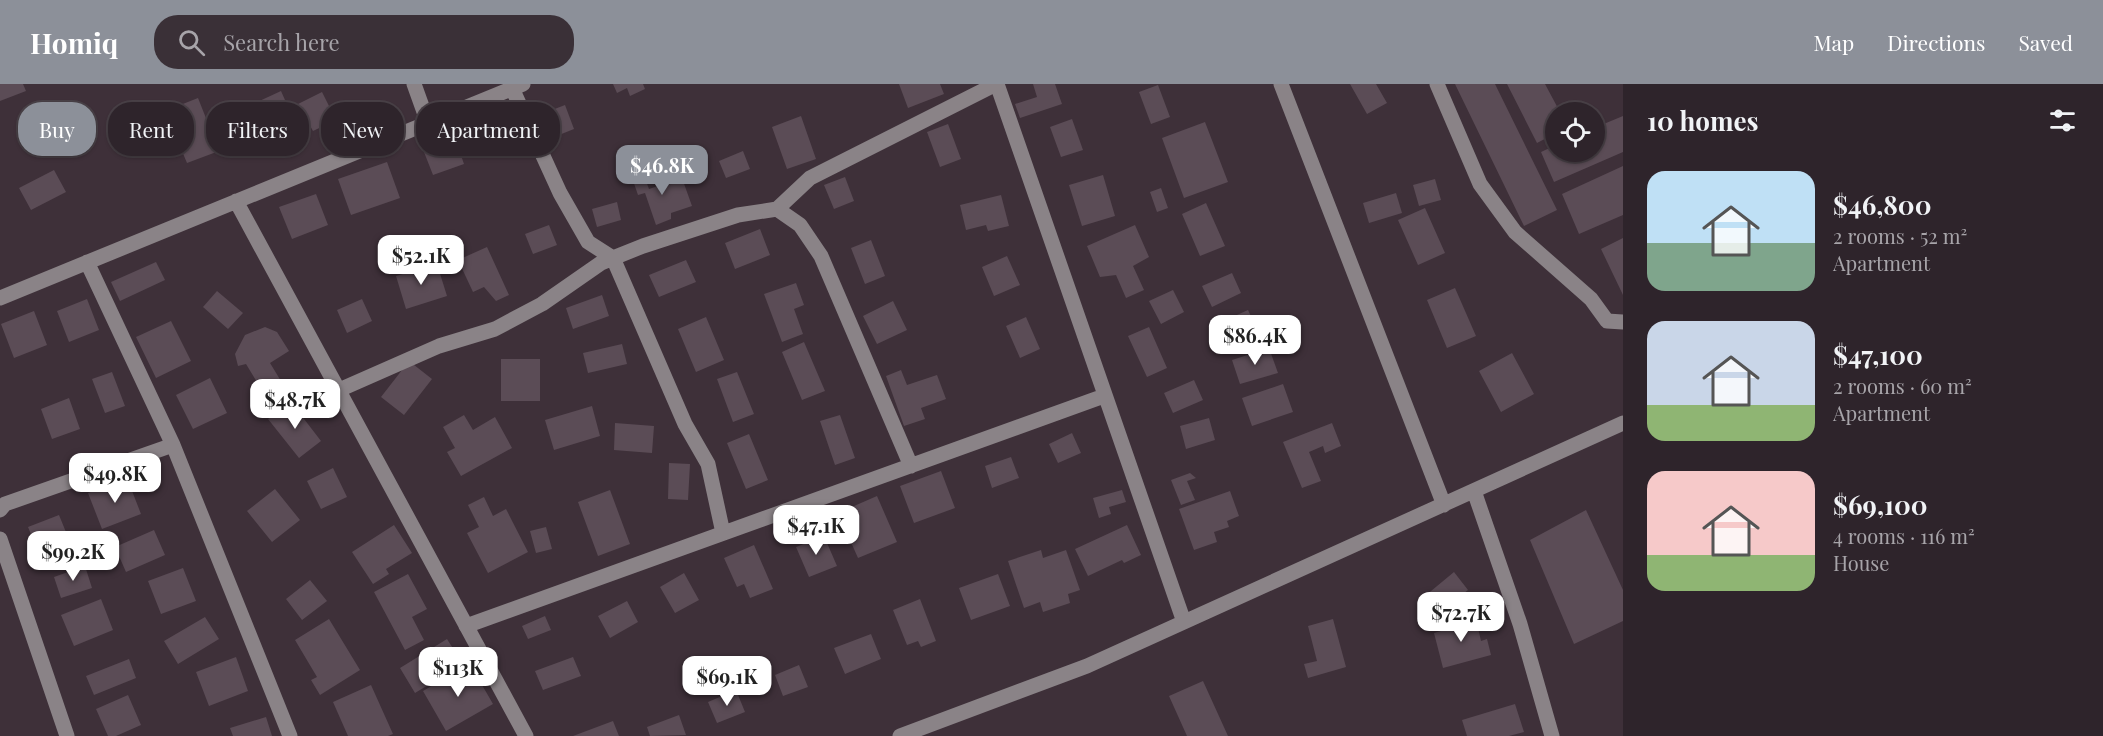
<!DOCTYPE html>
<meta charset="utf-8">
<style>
body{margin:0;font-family:"Playfair Display",serif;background:#3a3037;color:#f1f3f6;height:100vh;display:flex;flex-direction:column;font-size:22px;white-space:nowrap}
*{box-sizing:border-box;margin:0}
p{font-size:20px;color:#a7a4a9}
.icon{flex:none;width:33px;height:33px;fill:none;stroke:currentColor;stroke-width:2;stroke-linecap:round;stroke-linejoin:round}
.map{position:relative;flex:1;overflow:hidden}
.side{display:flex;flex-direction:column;background:#2e242b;width:480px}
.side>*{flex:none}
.banner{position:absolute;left:18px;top:18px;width:570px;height:54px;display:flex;gap:12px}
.tools{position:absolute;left:1545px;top:18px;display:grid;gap:12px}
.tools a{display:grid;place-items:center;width:60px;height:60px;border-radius:50%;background:#2e242b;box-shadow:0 2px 4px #0004,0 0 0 2px #494147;font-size:30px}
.price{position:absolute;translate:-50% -51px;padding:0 14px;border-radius:12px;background:#fff;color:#222;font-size:20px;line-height:39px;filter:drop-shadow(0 2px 3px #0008)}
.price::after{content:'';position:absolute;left:50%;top:36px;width:18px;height:14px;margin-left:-9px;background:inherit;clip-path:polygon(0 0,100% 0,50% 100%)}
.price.current{background:#8c9099;color:#fff}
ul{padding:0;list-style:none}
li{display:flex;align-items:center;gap:18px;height:150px;padding:0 24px}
li span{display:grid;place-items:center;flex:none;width:168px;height:120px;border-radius:18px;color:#555}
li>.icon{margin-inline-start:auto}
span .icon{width:72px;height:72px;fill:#fffc;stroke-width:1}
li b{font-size:26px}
h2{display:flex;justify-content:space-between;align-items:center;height:72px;padding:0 24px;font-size:26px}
.chip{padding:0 21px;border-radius:24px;background:#2e242b;box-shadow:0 2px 4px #0004,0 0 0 2px #494147;font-size:21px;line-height:54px}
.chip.current{background:#8c9099;color:#fff}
header{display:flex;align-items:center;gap:36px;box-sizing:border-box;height:84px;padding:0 30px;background:#8c9099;color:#fff}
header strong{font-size:28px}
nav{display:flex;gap:33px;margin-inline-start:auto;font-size:21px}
.search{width:420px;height:54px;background:#3a3037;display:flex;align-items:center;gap:15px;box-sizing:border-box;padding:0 21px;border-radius:24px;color:#a7a4a9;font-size:22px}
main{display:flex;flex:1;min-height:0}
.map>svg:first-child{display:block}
</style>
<header>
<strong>Homiq</strong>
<div class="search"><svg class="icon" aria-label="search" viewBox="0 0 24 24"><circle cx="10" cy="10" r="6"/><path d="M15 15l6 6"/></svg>Search here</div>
<nav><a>Map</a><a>Directions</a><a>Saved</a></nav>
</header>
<main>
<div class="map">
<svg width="1623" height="652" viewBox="0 0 1623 652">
<rect width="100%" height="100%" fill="#3e3039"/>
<path fill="#5b4c56" d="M0,0h23l3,7 -26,10z
M613,0h30l2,5 -15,7 -3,-8 -10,5z
M899,0h41l4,10 -36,14z
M1033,0h22l7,20 -42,14 -5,-14 22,-7z
M1350,0h26l11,19 -20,11z
M1455,0h40l62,126 -33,16z
M1507,0h38l15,28h-4v21l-19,10z
M1158,1l12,32 -19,7 -12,-32z
M281,7l8,18 -48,21 -8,-17z
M322,8l14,28 -23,11 -15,-27z
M198,14l21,53 -32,12 -22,-52z
M565,21l9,24 -25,10 -10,-24z
M291,28l10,25 -31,12 -10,-25z
M801,32l15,43 -29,10 -15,-42z
M1623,32v36l-69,30 -13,-30 15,-7v7h38v-24z
M511,35l8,21 -24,9 -8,-21z
M1072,35l11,31 -22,7 -11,-30z
M1205,38l23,60 -44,16 -22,-60z
M948,40l13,35 -21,8 -13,-35z
M456,57l8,23 -31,11 -9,-23z
M743,67l7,18 -24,9 -7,-17z
M387,78l13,36 -49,17 -13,-36z
M640,81l9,24 33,-11 10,28 -21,7v6l-15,6 -11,-32 -7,2 -9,-26z
M1623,82v49l-44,19 -17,-40z
M54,86l12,22 -35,18 -12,-22z
M1103,91l12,41 -33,10 -13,-41z
M845,93l9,24 -20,8 -10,-24z
M1435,95l6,21 -22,6 -6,-21z
M1161,104l7,20 -11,4 -7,-20z
M1396,109l6,20 -33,10 -6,-20z
M316,110l12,31 -36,14 -13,-32z
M1001,111l8,31 -21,5 -2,-6 -20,5 -6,-25z
M617,118l4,18 -24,7 -5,-18z
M1206,119l19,43 -25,10 -18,-42z
M1425,124l20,45 -27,12 -20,-45z
M549,141l8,20 -24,9 -8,-20z
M1135,141l14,32 -16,9 11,24 -18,8 -10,-23 -16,2 -13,-31z
M760,145l10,26 -35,14 -10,-26z
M1623,154v57l-22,-46z
M871,156l14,36 -20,8 -14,-36z
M487,163l22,48 -13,6 -12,-14 -11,5 -15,-32z
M1007,172l13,29 -26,11 -12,-29z
M686,176l10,22 -37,15 -10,-22z
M156,178l9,18 -45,21 -9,-19z
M437,180l10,32 -41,13 -10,-33z
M1232,189l9,20 -29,14 -10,-21z
M796,199l8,22 -10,4 9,25 -21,8 -18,-48z
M1455,204l21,48 -29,12 -20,-48z
M1173,206l11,22 -23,12 -12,-23z
M217,207l26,22 -15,16 -25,-22z
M602,211l7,21 -36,13 -7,-21z
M87,215l12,31 -30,12 -12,-31z
M362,215l10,22 -25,12 -10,-23z
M893,217l14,29 -30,14 -14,-28z
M1248,226l10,21 -29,14 -10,-22z
M34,227l13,34 -33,13 -13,-34z
M706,233l18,43 -28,12 -18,-43z
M1026,233l14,32 -20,9 -14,-32z
M171,237l20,40 -35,17 -20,-41z
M265,243l12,5 12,19 -19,12 11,18 -18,11 -17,-28 -8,2 -3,-12 10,-19z
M1149,243l18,41 -20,9 -19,-41z
M804,258l21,49 -23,9 -20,-48z
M622,260l5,20 -39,9 -5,-20z
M1269,264l9,25 -38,11 -8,-24z
M1512,269l22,41 -33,18 -22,-41z
M501,275h39v42h-39z
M409,277l23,18 -28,36 -23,-18z
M901,286l6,15 30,-10 9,24 -25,9 4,11 -21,7 -18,-50z
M112,288l13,34 -20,7 -13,-34z
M737,288l17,42 -21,8 -16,-43z
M210,294l17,35 -34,16 -17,-34z
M1194,296l9,20 -30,13 -9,-20z
M1283,300l10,28 -41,14 -10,-28z
M69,314l11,31 -28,10 -11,-30z
M291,318l30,39 -22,17 -31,-39z
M592,322l8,30 -46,14 -9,-30z
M464,331l9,15 22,-13 17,31 -51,28 -14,-24 8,-4 -12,-21z
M840,331l15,43 -20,7 -15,-44z
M1209,334l6,22 -29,9 -6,-23z
M615,339l39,3 -2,27 -38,-3z
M1332,339l9,23 -16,7 -2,-7 -14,6 12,29 -19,7 -19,-46z
M1072,349l9,20 -23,10 -9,-19z
M749,350l19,46 -22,9 -19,-46z
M1011,373l8,21 -27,10 -7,-22z
M669,379l21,1 -2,36 -20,-1z
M333,384l14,29 -26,12 -14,-28z
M941,387l14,37 -41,15 -14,-37z
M1190,389l6,5 -9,3 8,19 -14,5 -10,-25z
M127,394l14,36 -39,15 -14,-36z
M275,405l25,31 -28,22 -25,-31z
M610,406l20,54 -32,12 -20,-54z
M1122,406l4,12 -17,5 2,7 -12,4 -6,-20z
M1230,407l9,25 -12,5 2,6 -15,5 3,10 -23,8 -15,-41z
M877,412l20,46 -39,16 -20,-45z
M484,413l9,19 13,-7 22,43 -40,21 -21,-40 12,-6 -11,-22z
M1586,426l37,80v31l-49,23 -44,-104z
M59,431l11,27 -31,12 -11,-27z
M394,441l18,28 -26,16 3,5 -16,10 -21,-32z
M1127,441l14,30 -17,8 -2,-3 -34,16 -13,-27z
M546,443l6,22 -16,4 -6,-22z
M154,446l11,25 -39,17 -11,-25z
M824,452l13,30 -28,11 -13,-30z
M754,461l19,44 -23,9 -6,-14 -7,3 -13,-29z
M1041,466l2,8 23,-8 14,40 -12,4 2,9 -27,9 -3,-10 -16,6 -16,-47z
M85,482l7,22 -31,10 -7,-21z
M183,484l13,33 -35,13 -13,-33z
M1454,488l14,18 -29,23 -14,-17z
M684,489l15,27 -24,13 -15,-26z
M408,490l19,35 -15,8 12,23 -19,10 -31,-58z
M998,490l12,32 -39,14 -12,-32z
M310,496l17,21 -25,19 -16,-21z
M101,515l12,31 -39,16 -13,-31z
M920,515l16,42 -15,6 -3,-6 -11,4 -14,-35z
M627,517l11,21 -28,16 -12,-22z
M1475,531l6,26 6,-2 4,16 -48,13 -9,-35 21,-6 -1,-7z
M545,532l6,14 -23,9 -6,-13z
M205,533l14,22 -41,25 -14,-23z
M329,535l31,51 -40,25 -9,-15 6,-3 -22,-37z
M1333,535l13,48 -38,11 -4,-14 13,-3 -9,-35z
M871,550l10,25 -36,15 -11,-26z
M447,555l16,25 -48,29 -15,-25z
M236,573l12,34 -39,15 -13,-34z
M573,573l8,19 -38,14 -8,-19z
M129,575l7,19 -42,17 -8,-19z
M470,580l23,40 -47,27 -23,-40z
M799,581l9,22 -25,9 -8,-21z
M1203,597l25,55h-41l-18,-40z
M371,601l22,49 -5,2h-40l-15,-34z
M736,606l9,22 -28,11 -9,-21z
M128,611l13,30 -25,11h-8l-12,-27z
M1515,620l9,28 -15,4h-42l-5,-16z
M679,631l7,20 -36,1 -3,-9z
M266,633l6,19h-39l-3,-8z
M613,637l6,15h-46z"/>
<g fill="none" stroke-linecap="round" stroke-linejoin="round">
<path stroke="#8a8387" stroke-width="15" d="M414,0l14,39
M997,0l187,538
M1281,0l163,421
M1437,0l43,100 35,48 76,67 16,22 16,1
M512,4l48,105 28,49 25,16 72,166 23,40 15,69
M236,117l290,535
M777,125l33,-31 186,-94
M87,178l86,183 117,291
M0,214l523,-214
M339,306l100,-44 56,-17 47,-25 59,-41 12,-5 30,-12 95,-31 39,-6 23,16 21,31 90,210
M1474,407l46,133 32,112
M0,426l5,-6 168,-59
M0,455l67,197
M466,542l638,-230
M900,652l187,-70 536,-243"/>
</g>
</svg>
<div class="tools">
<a><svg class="icon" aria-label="locate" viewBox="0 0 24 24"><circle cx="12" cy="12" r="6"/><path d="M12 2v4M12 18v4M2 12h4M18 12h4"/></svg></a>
</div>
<b class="price current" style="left:662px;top:112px">$46.8K</b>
<b class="price" style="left:421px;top:202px">$52.1K</b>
<b class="price" style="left:1255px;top:282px">$86.4K</b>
<b class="price" style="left:295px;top:346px">$48.7K</b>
<b class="price" style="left:115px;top:420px">$49.8K</b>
<b class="price" style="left:816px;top:472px">$47.1K</b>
<b class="price" style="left:73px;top:498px">$99.2K</b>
<b class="price" style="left:1461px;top:559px">$72.7K</b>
<b class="price" style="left:458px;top:614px">$113K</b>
<b class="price" style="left:727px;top:623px">$69.1K</b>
<div class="banner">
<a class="chip current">Buy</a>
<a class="chip">Rent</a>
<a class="chip">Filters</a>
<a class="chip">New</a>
<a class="chip">Apartment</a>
</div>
</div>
<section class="side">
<h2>10 homes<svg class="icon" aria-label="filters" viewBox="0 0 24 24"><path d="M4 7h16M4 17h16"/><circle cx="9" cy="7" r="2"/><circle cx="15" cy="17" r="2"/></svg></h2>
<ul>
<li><span style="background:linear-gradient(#bfe0f5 60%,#7fa58c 0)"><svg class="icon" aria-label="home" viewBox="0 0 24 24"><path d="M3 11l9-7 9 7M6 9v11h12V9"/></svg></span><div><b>$46,800</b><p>2 rooms · 52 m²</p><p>Apartment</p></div></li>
<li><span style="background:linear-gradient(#c9d6e8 70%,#8fb573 0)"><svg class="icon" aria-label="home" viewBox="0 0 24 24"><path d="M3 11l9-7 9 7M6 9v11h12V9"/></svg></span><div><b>$47,100</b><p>2 rooms · 60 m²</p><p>Apartment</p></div></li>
<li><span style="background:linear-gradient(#f6c9c9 70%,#8fb573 0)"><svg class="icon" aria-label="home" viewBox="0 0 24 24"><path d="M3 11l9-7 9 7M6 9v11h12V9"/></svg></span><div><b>$69,100</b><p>4 rooms · 116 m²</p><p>House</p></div></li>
</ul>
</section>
</main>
